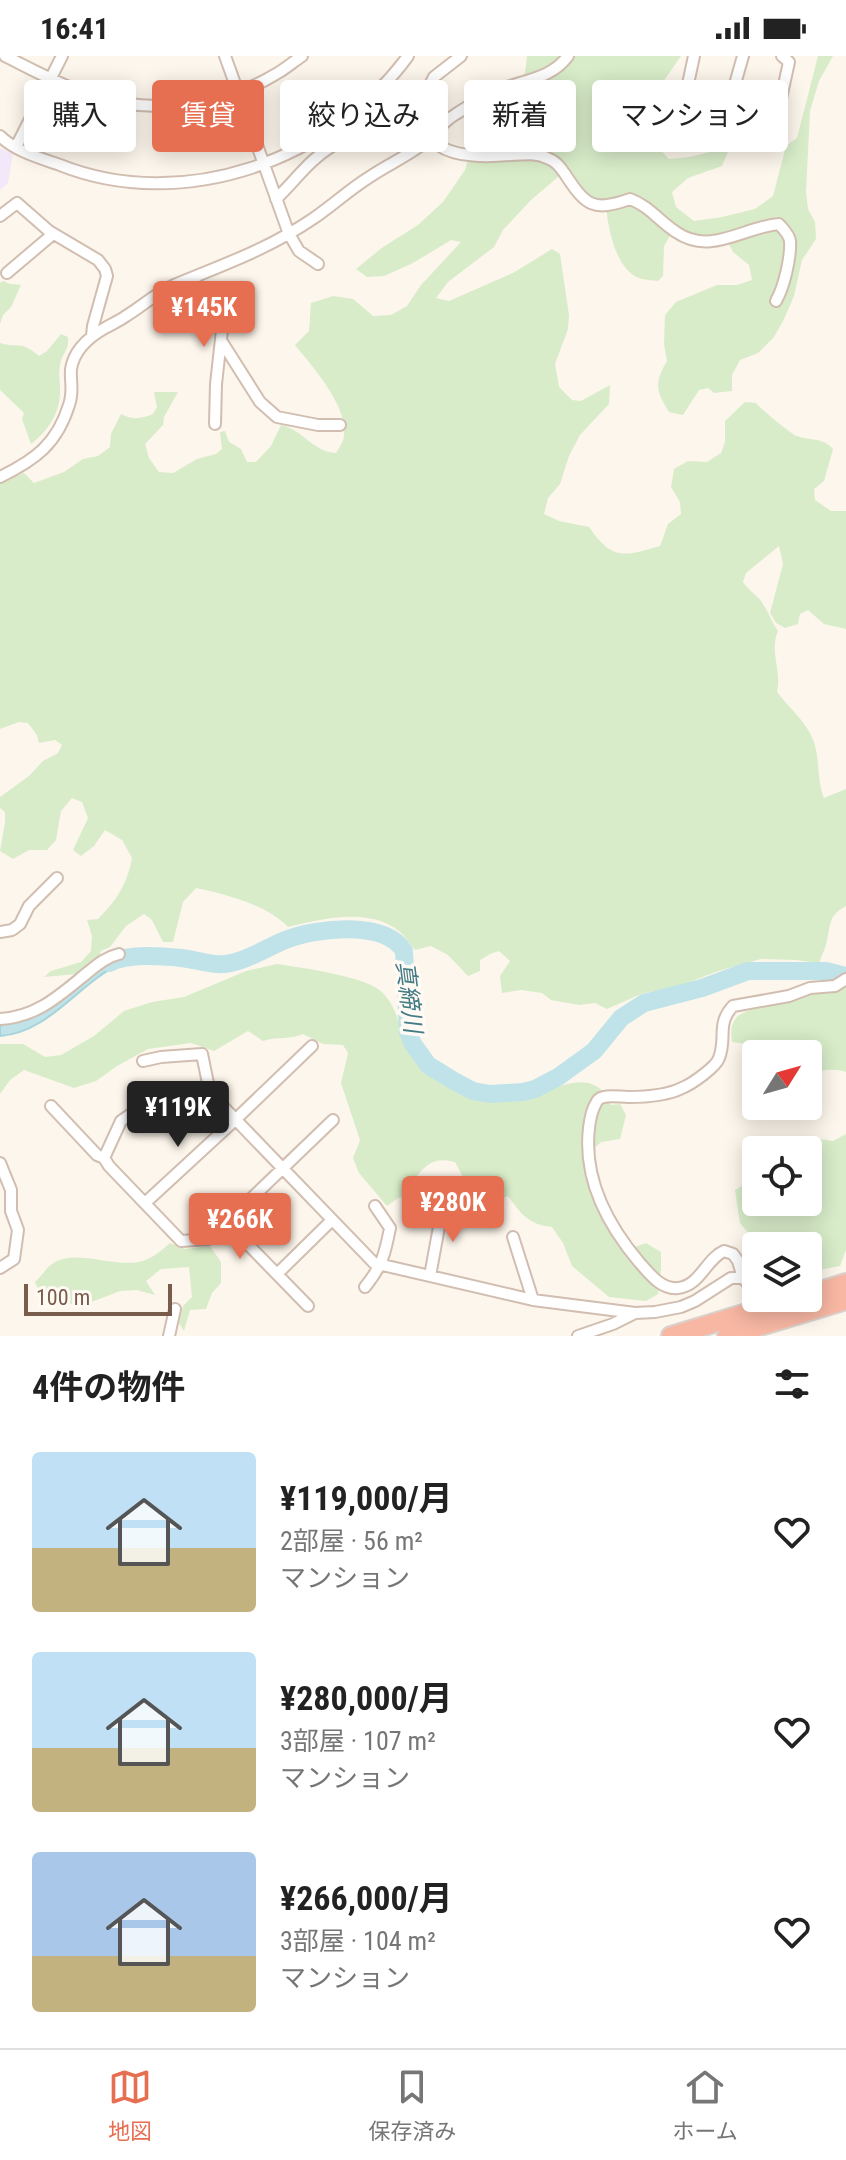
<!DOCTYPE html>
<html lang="ja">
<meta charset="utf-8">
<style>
body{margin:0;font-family:"Roboto Condensed","Noto Sans JP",sans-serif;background:#f6f6f6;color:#222;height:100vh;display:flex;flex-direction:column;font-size:30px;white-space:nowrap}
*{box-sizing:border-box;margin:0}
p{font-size:26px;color:#767676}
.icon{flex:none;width:44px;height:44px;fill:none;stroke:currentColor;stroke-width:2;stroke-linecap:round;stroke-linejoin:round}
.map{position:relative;height:1280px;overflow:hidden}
.sheet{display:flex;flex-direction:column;background:#fff;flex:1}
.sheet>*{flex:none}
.banner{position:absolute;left:24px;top:24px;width:798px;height:72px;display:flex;gap:16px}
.needle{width:52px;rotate:53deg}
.tools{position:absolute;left:742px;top:984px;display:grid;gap:16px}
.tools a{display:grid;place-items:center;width:80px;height:80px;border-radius:8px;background:#fff;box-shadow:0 4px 20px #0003;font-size:40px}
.scale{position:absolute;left:24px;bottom:20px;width:148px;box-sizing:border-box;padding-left:8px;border:4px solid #7a5c4d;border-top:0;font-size:22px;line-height:28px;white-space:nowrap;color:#7a5c4d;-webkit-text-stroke:6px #fffaf3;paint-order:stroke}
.price{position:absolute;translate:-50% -68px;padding:0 18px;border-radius:8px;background:#e76f51;color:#fff;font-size:26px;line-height:52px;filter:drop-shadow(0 2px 4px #0008)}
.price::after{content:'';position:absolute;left:50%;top:48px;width:24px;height:18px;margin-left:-12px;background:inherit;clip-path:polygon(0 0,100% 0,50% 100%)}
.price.current{background:#222;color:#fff}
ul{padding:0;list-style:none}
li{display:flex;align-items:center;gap:24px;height:200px;padding:0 32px}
li span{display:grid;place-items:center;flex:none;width:224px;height:160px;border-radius:8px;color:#555}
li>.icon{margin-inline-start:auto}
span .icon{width:96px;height:96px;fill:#fffc;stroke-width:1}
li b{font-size:34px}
h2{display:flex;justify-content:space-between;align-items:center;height:96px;padding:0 32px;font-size:34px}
.pill{padding:0 28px;border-radius:8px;background:#fff;box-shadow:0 4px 20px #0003;font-size:28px;line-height:72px}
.pill.current{background:#e76f51;color:#fff}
.status{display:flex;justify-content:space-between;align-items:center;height:56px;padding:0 40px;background:#fff;direction:ltr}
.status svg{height:22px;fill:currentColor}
.tab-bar{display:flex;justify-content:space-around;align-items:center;height:112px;border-top:2px solid #e0e0e0;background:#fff;font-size:22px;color:#767676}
.tab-bar a{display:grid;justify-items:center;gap:4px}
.tab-bar .current{color:#e76f51}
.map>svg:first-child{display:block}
</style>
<div class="status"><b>16:41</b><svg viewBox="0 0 49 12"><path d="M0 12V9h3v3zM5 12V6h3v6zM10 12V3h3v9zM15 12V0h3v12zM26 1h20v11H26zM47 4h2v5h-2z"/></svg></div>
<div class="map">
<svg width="846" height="1280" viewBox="0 0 846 1280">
<rect width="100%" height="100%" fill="#fdf6ec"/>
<path fill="#f3e8fa" d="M0,92l13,6 -5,29 -8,7z"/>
<path fill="#d8ecc9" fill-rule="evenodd" d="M527,0h154l-18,26 -9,33 3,31 12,13 20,-2 41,-10 -8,19 -34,12 -16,14 4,15 18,14 28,-4 33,-8 18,-13 13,-50 11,-8 21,-82h15l-14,25 -9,30 -4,81 2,17 7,13 1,17 -14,21 -8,36 -11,25 -9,16 -16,16 -18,7 -8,15v16l-18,2 -6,-5 -9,2 -16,25 -14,-3c-13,-21 -15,-29 -2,-51l-3,-17 1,-29 11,-13 41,-17h20l15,-5 -3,-15 -16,-13 -8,-15 -26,2 -28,-5 -7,12 -1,30 -5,5c-6,-1 -14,-1 -19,-3 -24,-9 -32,-53 -33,-75 -18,-2 -24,-15 -33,-30l-15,4 -27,23 -28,30 -9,17 -46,35 -12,16 13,3 64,-28 39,-24 8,5 9,61 -1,14 -13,35 4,23 13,13 9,1 29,-16 -1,19 -29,31 -11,21 -9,28 -12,14 -4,16 15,7 30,6c23,33 34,30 71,19l8,-22 13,-10 -1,-12 -9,-15 3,-18 14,-8 19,1 14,-9 4,-11v-21l20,-19 11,1c5,6 35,31 41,33 13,5 26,1 36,13l-9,32 -10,8 1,11 16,11h15v118l-22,-5 -16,-14 -8,4 -2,10 -13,4 -9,-5 -6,-10 13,-49 -4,-18 -33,27 -3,9c5,8 13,12 18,19 6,8 11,21 17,30 -9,20 4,40 -1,61 13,17 30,30 37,50 6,19 3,39 10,56l22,-9v117c-19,10 -15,20 -20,39 -2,6 -5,12 -7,18l-23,-3 -35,-1 -43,12 -36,14 -41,9 -34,15 -12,-6 -16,2 -28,-5 -9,-7 -21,-3 -19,3 -2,-17 10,-15 -11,-10 -9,3 -10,6v11l-12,5 -20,-21 -17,-9 -16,4c-5,-6 -10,-14 -16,-19 -31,-24 -77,-12 -111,-4 -21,-22 -63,-33 -92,-39l-13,14 -10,40h-10l-11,-22 -8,-6 -18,12 -16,21 -9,4 -4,13 -11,9 -42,4 7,-6 30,-9 10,-11 1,-15 -5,-16 11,-1c18,-18 30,-36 34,-61l-10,-18 -17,-10 -11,16 -13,10 -8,-6 15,-32 -6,-16 -10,-4 -11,13 -5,29 -9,10h-18l-16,9 -13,-8 5,-29v-10l-5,-4v-11l29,-21 14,-15 15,-8 4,-8 -7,-5 -16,3 -2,-8 -9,-12 -9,-1 -19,7v-246l24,-10 10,10 30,-11 19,-13 15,-3 12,-9 1,-13 10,-20c11,6 20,5 32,0l4,-7 -3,-15h24l-14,25 -1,8 -18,19 4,14 10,14 14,1 24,-14 19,-5 6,-5 -2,-17 5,-1 4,11 12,7 6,13h9l15,-16 10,-21c21,4 32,27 55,28 3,-5 8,-12 8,-18 4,-29 -32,-69 -49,-90l14,-14 2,-28 22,-7 20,3 20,17 18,-1 16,-9 14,-21 40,-43 -10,-2 -38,23 -29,13 -17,1 -11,-8 27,-22 35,-22 25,-23 22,-32 6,-20 16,-15c-3,-39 8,-40 38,-62z
M53,34l8,5 -10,30 -16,-7 12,-25z
M3,225l7,3 11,1 -10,22 -8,8 -3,9v-41z
M61,278l7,3c1,14 -4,13 -7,24 -3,8 -1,19 -1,27 1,24 -11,42 -29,56l-9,-25 2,-6 -24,-23v-47c20,6 19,-4 39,13l8,-5z
M277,908c25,4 90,12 106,29 15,16 17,37 26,56 9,20 31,33 51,41 17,7 35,13 54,11 26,-3 59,-28 82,-15 7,3 11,12 15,19l9,-1 6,11 -6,24 -19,3 -16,15 5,32 17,33 19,28 20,-7 15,9v18l-3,24 -12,7 -37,-4 -37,-31 -9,-23 -11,-16c-23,-2 -31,-13 -44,-31l-10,3 -17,-17 -18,-5 -8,-15c-21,-5 -28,1 -41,18l2,15 -18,3 -11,8 -28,-33 -6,-15 7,-18 -19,-57 7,-30 -5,-8 -20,-1 -20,-10c-13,6 -26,2 -40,7l-15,-10 -34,20 -23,-8 -43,6 -31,17 -21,15 -22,7 -50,-18 -14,10 -10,14v-50h23l22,13 16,-2 33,-19 30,-25 28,-9 32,-5 62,-26z
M846,930v86c-12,-4 -28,-3 -38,5v-23h-51l-4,-9 -21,-3c-1,-9 -2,-16 4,-24 10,-13 85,-26 104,-28z
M846,1078v116l-6,16 -32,6v-26l-50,-1 -18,-22 -5,-33 19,-11 -6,-33 16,-5 29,5 21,-8 19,3zM756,1094h52v52h-52z
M170,1187l15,6 25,-3 11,16v21l-9,10 -6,16 -16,1 -6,21 -5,-8 4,-17 9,-9 -3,-30 -28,2 -15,12 9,14 -18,-5 -17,1 -31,12 -18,1 -17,-9 -14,-2 -5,-11c6,-5 11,-14 17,-18 23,-16 59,3 86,-2 13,-2 23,-11 32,-19z"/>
<path fill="#bfe3e8" stroke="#a5d3da" stroke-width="2" d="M117,900l12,2c-11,6 -22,12 -32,20 -31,23 -57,55 -97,58v-12l26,-5z"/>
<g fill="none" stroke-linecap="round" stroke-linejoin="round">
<path stroke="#bfe3e8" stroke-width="18" d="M109,907c19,-10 52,-7 73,-5 16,2 33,9 49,5 20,-4 38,-17 57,-24 30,-11 97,-19 116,12l4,81 5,12 15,21 26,16 19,10 17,3 33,-2 12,-3 23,-12 36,-26 27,-33 23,-15 58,-15 46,-17h78l20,5"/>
<defs>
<path id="street" d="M5,0c28,14 55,29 85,39 60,20 132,12 186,-21 9,-5 17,-12 26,-18
M225,0l64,178 10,17 19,13
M461,0l-27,21 -14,27 -7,6c10,11 11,27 25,35 19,13 50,12 73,10 12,0 25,-3 36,3 9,3 13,9 18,16 21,32 28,38 65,25 19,7 29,22 46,33 35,24 67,-5 103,-8 4,5 10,10 11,17 1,17 -6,46 -14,60
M694,0l-9,42 11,23 42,-18h42l9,-41 -7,-6
M738,47l-3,-19 8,-28
M0,80c15,15 40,22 60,29 123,49 272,-5 348,-109
M16,91l46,-91
M276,143c19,-18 33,-39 56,-53 26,-16 56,-20 81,-36
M0,160l17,-13 32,28 49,29 7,9 2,7 -14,50 -1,10
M7,217l46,-39
M193,223l23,32 6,19 -6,54 -1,40
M222,286l38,60 17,15 41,8h22
M0,421c35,-17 57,-33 69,-72 5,-14 1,-23 2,-36 3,-19 18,-32 34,-41 7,-4 14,-7 21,-12 15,-9 29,-22 46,-30 50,-21 97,-37 142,-68 19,-13 35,-28 54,-40 17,-12 36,-20 52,-32 13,-10 22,-24 36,-32 14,-9 28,-18 43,-24 25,-10 52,-11 69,-34
M0,876l12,-2 8,-6 9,-18 28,-28
M0,963c37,-2 60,-24 87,-46 10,-8 19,-16 32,-19
M143,1005l18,-4 41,-3 8,39
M51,1050l46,49 7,3
M333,1064l-124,119 -28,2 -72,-75 -5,-8 17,-37 10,-7 79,-21 164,170 159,37 102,13 20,-1 26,-5 14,-6 36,-23h12
M0,1107l11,27v21l7,19 -4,29 -14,9
M145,1147l90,-83 77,-74
M228,1168l80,82
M513,1181l20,63
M277,1218l55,-54
M430,1220l13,-71
M365,1231c17,-21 20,-33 25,-59l-15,-22
M759,1253l-6,-19 -10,-12 -5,-17 -5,-7 -9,-3c-18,8 -24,35 -46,37 -17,2 -29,-15 -39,-26 -32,-38 -56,-83 -50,-134 1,-8 2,-16 6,-23 2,-4 3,-7 9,-8 6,-2 17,0 24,0 18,0 38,-1 54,-9 10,-4 34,-21 37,-30 8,-20 -3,-34 14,-52l56,-10 21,-8 25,-2 11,-7
M169,1280l6,-27
M578,1280l35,-12 22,-11"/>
<path id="highway" d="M808,1239l38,-12
M671,1280l125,-38
M727,1280l119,-36"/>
</defs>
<use href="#street" stroke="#d1beb0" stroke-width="14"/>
<use href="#highway" stroke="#dad1cd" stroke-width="22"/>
<use href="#street" stroke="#fff" stroke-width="10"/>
<use href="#highway" stroke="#f7b7a3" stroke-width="18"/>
</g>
<g text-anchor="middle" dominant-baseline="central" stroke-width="7" stroke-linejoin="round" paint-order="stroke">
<g font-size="24" font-style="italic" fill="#437c86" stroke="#fffaf3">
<text transform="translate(409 941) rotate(83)">真締川</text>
</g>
</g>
</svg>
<div class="tools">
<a><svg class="needle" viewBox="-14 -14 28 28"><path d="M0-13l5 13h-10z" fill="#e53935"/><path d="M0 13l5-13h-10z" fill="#767676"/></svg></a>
<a><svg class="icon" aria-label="locate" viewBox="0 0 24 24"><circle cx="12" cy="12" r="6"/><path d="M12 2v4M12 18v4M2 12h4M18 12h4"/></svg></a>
<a><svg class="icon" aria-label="layers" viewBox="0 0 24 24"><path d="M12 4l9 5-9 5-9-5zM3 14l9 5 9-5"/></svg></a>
</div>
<div class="scale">100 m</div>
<b class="price" style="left:204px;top:293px">¥145K</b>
<b class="price current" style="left:178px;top:1093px">¥119K</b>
<b class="price" style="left:453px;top:1188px">¥280K</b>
<b class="price" style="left:240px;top:1205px">¥266K</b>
<div class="banner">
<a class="pill">購入</a>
<a class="pill current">賃貸</a>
<a class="pill">絞り込み</a>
<a class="pill">新着</a>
<a class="pill">マンション</a>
</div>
</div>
<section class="sheet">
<h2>4件の物件<svg class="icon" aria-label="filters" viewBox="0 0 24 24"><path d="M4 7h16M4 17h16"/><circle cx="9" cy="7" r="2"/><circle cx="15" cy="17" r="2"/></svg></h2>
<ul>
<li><span style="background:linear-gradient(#bfe0f5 60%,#c2b280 0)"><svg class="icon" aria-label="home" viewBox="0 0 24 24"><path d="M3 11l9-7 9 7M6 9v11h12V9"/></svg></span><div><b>¥119,000/月</b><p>2部屋 · 56 m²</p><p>マンション</p></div><svg class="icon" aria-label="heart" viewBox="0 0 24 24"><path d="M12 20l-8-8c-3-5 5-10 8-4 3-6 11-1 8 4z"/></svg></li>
<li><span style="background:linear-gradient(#bfe0f5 60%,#c2b280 0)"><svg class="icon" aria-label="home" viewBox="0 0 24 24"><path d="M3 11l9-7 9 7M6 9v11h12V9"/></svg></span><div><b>¥280,000/月</b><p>3部屋 · 107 m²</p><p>マンション</p></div><svg class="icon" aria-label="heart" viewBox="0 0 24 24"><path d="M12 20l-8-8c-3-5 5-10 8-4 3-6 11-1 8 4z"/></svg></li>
<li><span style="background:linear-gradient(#a9c7e8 65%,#c2b280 0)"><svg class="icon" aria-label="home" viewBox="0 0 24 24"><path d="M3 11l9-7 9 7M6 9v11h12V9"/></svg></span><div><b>¥266,000/月</b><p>3部屋 · 104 m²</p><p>マンション</p></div><svg class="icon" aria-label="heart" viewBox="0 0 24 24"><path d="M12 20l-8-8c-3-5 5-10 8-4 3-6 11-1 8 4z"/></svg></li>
</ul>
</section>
<nav class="tab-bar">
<a class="current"><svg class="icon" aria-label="map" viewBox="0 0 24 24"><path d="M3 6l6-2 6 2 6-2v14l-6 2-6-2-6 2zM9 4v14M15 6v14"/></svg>地図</a>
<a><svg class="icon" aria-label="saved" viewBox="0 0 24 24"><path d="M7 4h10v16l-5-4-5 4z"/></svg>保存済み</a>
<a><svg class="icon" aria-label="home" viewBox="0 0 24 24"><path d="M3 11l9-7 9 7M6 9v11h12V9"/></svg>ホーム</a>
</nav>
